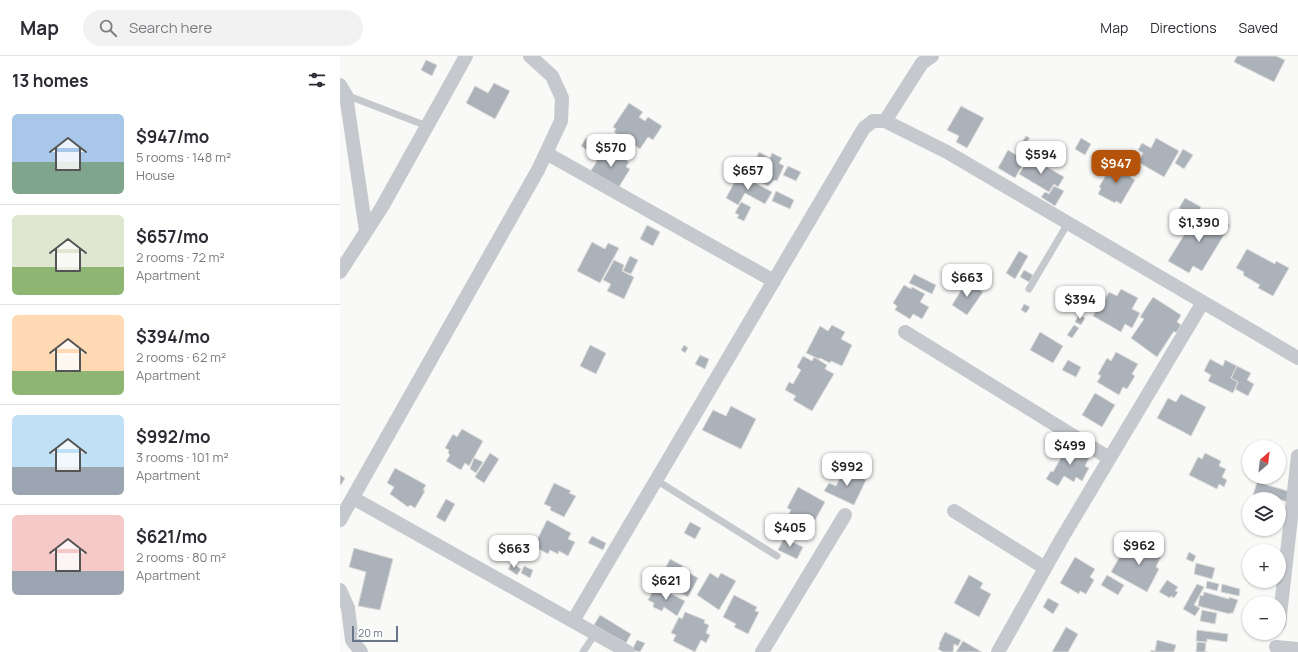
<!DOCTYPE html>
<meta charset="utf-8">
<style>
body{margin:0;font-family:Manrope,sans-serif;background:#f2f2f3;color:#2b2b33;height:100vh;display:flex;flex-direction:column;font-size:15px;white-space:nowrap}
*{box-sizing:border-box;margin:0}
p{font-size:13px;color:#7c7c81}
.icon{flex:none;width:22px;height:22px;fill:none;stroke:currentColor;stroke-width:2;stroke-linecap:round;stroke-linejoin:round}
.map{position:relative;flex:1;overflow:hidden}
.drawer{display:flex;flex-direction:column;background:#fff;width:340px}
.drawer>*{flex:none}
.needle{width:26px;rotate:28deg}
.buttons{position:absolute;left:902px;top:384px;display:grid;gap:8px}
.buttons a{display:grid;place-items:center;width:44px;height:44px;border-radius:50%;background:#fff;box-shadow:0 1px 3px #0004;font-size:20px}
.scale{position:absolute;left:12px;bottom:10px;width:46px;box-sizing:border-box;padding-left:4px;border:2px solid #697687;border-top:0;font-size:11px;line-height:14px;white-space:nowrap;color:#697687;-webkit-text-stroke:3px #fff;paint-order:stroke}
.price{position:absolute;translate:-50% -34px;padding:0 9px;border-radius:8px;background:#fff;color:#222;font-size:13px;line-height:26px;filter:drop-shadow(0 1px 2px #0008)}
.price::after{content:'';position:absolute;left:50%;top:24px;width:12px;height:9px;margin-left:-6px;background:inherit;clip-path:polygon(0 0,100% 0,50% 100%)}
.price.current{background:#b45309;color:#fff}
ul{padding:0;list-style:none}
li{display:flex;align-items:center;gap:12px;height:100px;padding:0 12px}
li+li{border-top:1px solid #e1e1e2}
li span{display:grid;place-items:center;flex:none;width:112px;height:80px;border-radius:6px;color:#555}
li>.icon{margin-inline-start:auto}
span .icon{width:48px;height:48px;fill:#fffc;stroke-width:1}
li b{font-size:17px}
h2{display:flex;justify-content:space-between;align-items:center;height:48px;padding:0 12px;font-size:17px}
header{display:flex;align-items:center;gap:24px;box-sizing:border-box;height:56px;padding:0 20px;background:#fff;border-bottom:1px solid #e1e1e2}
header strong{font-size:19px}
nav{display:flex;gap:22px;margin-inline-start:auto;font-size:14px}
.search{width:280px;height:36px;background:#f2f2f3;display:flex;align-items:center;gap:10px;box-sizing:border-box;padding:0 14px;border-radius:22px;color:#7c7c81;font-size:15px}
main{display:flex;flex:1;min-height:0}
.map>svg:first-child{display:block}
</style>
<header>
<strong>Map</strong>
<div class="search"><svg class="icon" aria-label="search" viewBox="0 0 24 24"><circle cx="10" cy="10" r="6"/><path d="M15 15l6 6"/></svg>Search here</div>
<nav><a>Map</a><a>Directions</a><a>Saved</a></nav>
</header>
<main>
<section class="drawer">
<h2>13 homes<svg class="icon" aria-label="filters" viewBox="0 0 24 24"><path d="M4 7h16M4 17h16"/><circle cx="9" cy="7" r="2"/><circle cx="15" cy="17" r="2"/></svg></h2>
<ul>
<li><span style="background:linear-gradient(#a9c7e8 60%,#7fa58c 0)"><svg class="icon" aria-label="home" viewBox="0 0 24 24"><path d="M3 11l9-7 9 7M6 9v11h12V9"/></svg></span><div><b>$947/mo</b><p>5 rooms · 148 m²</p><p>House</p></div></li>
<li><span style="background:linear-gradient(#dfe7d0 65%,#8fb573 0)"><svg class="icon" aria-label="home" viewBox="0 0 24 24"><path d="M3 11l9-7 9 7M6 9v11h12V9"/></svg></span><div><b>$657/mo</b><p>2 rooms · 72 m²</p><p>Apartment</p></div></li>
<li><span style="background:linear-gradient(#ffd9b3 70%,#8fb573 0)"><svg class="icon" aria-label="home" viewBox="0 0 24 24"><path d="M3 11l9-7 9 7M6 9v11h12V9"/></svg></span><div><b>$394/mo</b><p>2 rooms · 62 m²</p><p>Apartment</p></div></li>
<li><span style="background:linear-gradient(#bfe0f5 65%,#9aa5b1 0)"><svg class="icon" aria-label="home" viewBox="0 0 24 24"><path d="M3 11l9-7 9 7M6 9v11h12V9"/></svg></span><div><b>$992/mo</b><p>3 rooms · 101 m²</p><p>Apartment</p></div></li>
<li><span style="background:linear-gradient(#f6c9c9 70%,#9aa5b1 0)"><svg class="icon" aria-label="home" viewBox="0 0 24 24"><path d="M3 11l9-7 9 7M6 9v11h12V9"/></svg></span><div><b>$621/mo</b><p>2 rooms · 80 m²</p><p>Apartment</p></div></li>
</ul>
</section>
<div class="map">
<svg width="958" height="596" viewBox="0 0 958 596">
<rect width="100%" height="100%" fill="#f9f9f7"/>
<path fill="#acb2b9" stroke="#dbdbd9" d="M897,0h39l9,4 -11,22 -40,-20z
M86,4l11,5 -5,11 -11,-6z
M154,27l16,8 -15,28 -29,-16 9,-17 13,7z
M289,47l14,9 -4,5 6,4 3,-4 14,9 -9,14 -5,-3 -8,12 -6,-4 -2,3 -11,-7 2,-3 -9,-6 2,-3 -3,-2z
M621,50l23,12 -17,30 -11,-6 3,-6 -12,-6z
M686,80l4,2 -5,6 -3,-2z
M246,82l10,6 -5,9 -10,-7z
M741,82l10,6 -6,11 -10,-6z
M816,82l23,13 -15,26 -26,-15 5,-9 -5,-3 4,-7 9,5z
M267,92l22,14 -3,5 4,2 -13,21 -27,-18 7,-11 -3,-2 5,-7 5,3z
M699,92l17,10 -5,9 -18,-10z
M843,93l10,6 -9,14 -9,-6z
M668,94l8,5 2,-4 9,6 -12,21 -17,-10z
M419,96l11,6 2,-5 10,5 -3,5 5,3 -7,15 -3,-1 -6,6 -20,-10z
M690,101l34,20 -6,10 -4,-3 -5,8 -30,-18z
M773,107l18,11 -1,3 5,3 -14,24 -5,-3 -1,2 -17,-9 3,-6 -2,-1z
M448,110l13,6 -5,9 -13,-6z
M399,118l33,18 -7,12 -20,-11 -7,12 -12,-7z
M714,130l10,5 -9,15 -14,-9 4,-5 4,2z
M436,135l18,9 -4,9 -18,-8z
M845,142l16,9 -6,10 -16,-9z
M401,146l10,5 -7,14 -7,-3 2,-3 -4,-2z
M864,154l26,15 -28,46 -9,-5 -4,7 -21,-12 26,-42 3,3z
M307,169l13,7 -7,14 -13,-7z
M252,186l13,7 3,-6 11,5 -19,35 -23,-12z
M907,193l28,15 1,-3 13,7 -16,28 -15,-8 2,-3 -17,-10 1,-3 -8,-4z
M679,195l9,5 -13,23 -9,-6z
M290,200l8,4 -7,14 -8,-3z
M274,204l10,5 -2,6 12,6 -10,22 -17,-8 4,-7 -8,-4z
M684,214l9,5 -4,7 -9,-5z
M574,218l22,11 -4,9 -23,-11z
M627,225l16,11 -16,23 -15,-10z
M564,229l7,4 1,-2 13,7 -5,8 9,5 -7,12 -9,-5 -3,5 -15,-9 2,-4 -4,-3z
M781,233l17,9 -6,11 8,4 -8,15 -7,-4 -4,8 -28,-16 3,-5 -2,-2 6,-10 4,2 5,-9 8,4z
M813,241l28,18 -4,7 4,3 -5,8 -2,-2 -17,26 -26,-19 13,-19 -4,-2z
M684,248l6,3 -4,6 -5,-3z
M739,259l6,3 -4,7 -6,-3z
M492,269l13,7 -4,7 11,6 -10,21 -11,-5 -1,2 -10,-5 -1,1 -13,-6 14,-27 8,5z
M734,269l5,3 -7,10 -5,-3z
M700,276l23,14 -10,17 -23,-13z
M250,289l16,8 -10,21 -16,-8z
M344,289l4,3 -3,5 -4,-3z
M776,296l22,12 -6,10 3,2 -8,13 -4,-2 -4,8 -22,-13 4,-6 -3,-2 9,-16 4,3z
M360,299l9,4 -4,10 -10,-5z
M463,300l9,5 2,-4 13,8 -2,4 9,5 -22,37 -19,-11 3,-4 -11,-6 4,-8 4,2 8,-14 -4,-3z
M870,303l13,7 2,-6 12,6 -6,12 7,4 -5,11 -25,-12 3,-6 -7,-4z
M728,304l13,7 -5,10 -14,-7z
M897,310l14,7 -4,7 7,4 -6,12 -13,-7 3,-7 -7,-4z
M755,337l20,12 -13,22 -20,-12z
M841,338l25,13 -15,29 -34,-18 11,-20 8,4z
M391,350l25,13 -15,30 -39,-19 11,-20 13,6z
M122,373l21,12 -14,25 -4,-3 -4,7 -15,-9 4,-6 -2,-2 1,-3 -4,-2 8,-14 4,3z
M724,391l9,5 2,-5 15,9 -5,10 4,2 -7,13 -6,-4 -2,5 -10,-6 -6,10 -12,-7 5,-8 2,1 9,-16 -3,-1z
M150,397l9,6 -15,24 -9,-6z
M865,397l16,8 -2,5 7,3 -4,8 5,3 -3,7 -5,-3 -2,5 -28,-14 9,-18 4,2z
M134,402l9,4 -7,11 -6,-4z
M55,412l31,17 -3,5 2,1 -10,17 -5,-3 -2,2 -18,-13 4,-7 -7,-4z
M504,413l22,11 -12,25 -30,-14 5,-8 7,3z
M0,419l5,3 -4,7 -1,-1z
M917,426l34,10 -3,10 -13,-4 -23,1z
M214,427l17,8 -2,2 7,3 -12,21 -14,-7 1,-3 -7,-3z
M458,431l27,15 -11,20 -11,-7 -3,6 -12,-6 3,-5 -4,-2z
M106,443l9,5 -10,18 -9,-5z
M207,464l24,13 -3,6 7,3 -7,14 -9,-5 -1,3 -8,-4 -2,4 -13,-7 3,-6 -1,-1z
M350,466l11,6 -6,11 -11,-6z
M252,480l14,7 -3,7 -15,-7z
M444,482l19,9 -6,12 -19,-9z
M804,485l19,11 -7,15 3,2 -12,23 -36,-20 15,-26 12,7z
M14,492l39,11 -13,51 -22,-4 8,-34 -17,-5z
M849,496l7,4 -3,6 -7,-3z
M735,501l20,12 -5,8 4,3 -8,14 -6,-3 -1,3 -19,-11z
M330,503l13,7 -1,3 16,9 -10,19 -29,-16z
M172,507l9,6 -4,6 -9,-6z
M856,507l19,5 -3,11 -18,-5z
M184,510l9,4 -3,8 -9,-5z
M370,517l8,5 3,-5 15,8 -17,29 -22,-15z
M629,519l14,8 -3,5 11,6 -12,23 -25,-14z
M767,519l17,10 -6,10 -17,-10z
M827,524l11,7 -3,4 3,1 -4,6 -3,-2 -1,2 -11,-6z
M867,525l12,3 -2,7 -11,-3z
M857,528l7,3 -10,18 6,3 -5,8 -12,-7z
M882,528l18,5 -1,7 -18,-4z
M316,530l29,15 -8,15 -13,-9 -2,4 -9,-4 1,-4 -6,-3z
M864,536l25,7v-2l9,3 -5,13h-3v1l-32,-8 2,-11 3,1z
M394,539l23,12 -2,4 4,1 -11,22 -14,-7 2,-3 -13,-7z
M708,542l11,6 -6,10 -10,-7z
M862,554l15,3 -2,11 -15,-3z
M345,556l20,8 -1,3 5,2 -3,8 4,2 -4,8 -5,-3 -6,12 -22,-11 3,-6 -5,-2 8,-16 3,2z
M260,559l31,19 -5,9 -32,-18z
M726,571l12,7 -10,18h-16z
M857,574l31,4 -1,8 -20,-3v3l-11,-1z
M605,576l16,8 -3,6 -4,-2 -1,8h-10l-5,-3 2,-4 -1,-1z
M297,584l8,3 -5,9 -8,-2z
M817,584l19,5 -2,7h-23v-2l4,1z
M623,585l19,11h-26z
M857,586l9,1 -1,9h3h-12z"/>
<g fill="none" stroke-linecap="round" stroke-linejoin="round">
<path stroke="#c5c8cc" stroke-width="7" d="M6,39l81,31
M689,233l39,-66
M316,424l121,76
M243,596l12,-18"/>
<path stroke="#c5c8cc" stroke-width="14" d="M0,29l6,10 20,136
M545,65l37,-58 10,-7
M206,97l228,128
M0,216l42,-65 84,-151
M565,276l204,126
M13,442l275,154
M614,455l91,57
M0,464l198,-350 23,-49 1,-23 -10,-22 -22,-20
M0,534l8,18 4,32 9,12
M233,565l291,-493 9,-7h12l62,31 351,206
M939,568l19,-168
M936,591l22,2
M422,596l83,-137
M658,596l64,-114 141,-236"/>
</g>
</svg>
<div class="buttons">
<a><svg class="needle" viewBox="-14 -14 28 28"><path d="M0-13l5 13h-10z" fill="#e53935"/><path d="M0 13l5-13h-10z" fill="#7c7c81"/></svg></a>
<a><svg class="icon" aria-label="layers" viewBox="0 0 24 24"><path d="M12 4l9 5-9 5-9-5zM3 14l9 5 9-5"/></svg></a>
<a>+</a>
<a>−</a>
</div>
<div class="scale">20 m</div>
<b class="price" style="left:271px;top:112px">$570</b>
<b class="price" style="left:701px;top:119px">$594</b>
<b class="price current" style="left:776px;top:128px">$947</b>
<b class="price" style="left:408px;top:135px">$657</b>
<b class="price" style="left:859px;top:187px">$1,390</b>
<b class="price" style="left:627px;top:242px">$663</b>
<b class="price" style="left:740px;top:264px">$394</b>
<b class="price" style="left:730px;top:410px">$499</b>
<b class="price" style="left:507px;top:431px">$992</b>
<b class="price" style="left:450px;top:492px">$405</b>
<b class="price" style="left:799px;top:510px">$962</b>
<b class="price" style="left:174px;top:513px">$663</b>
<b class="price" style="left:326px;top:545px">$621</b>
</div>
</main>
